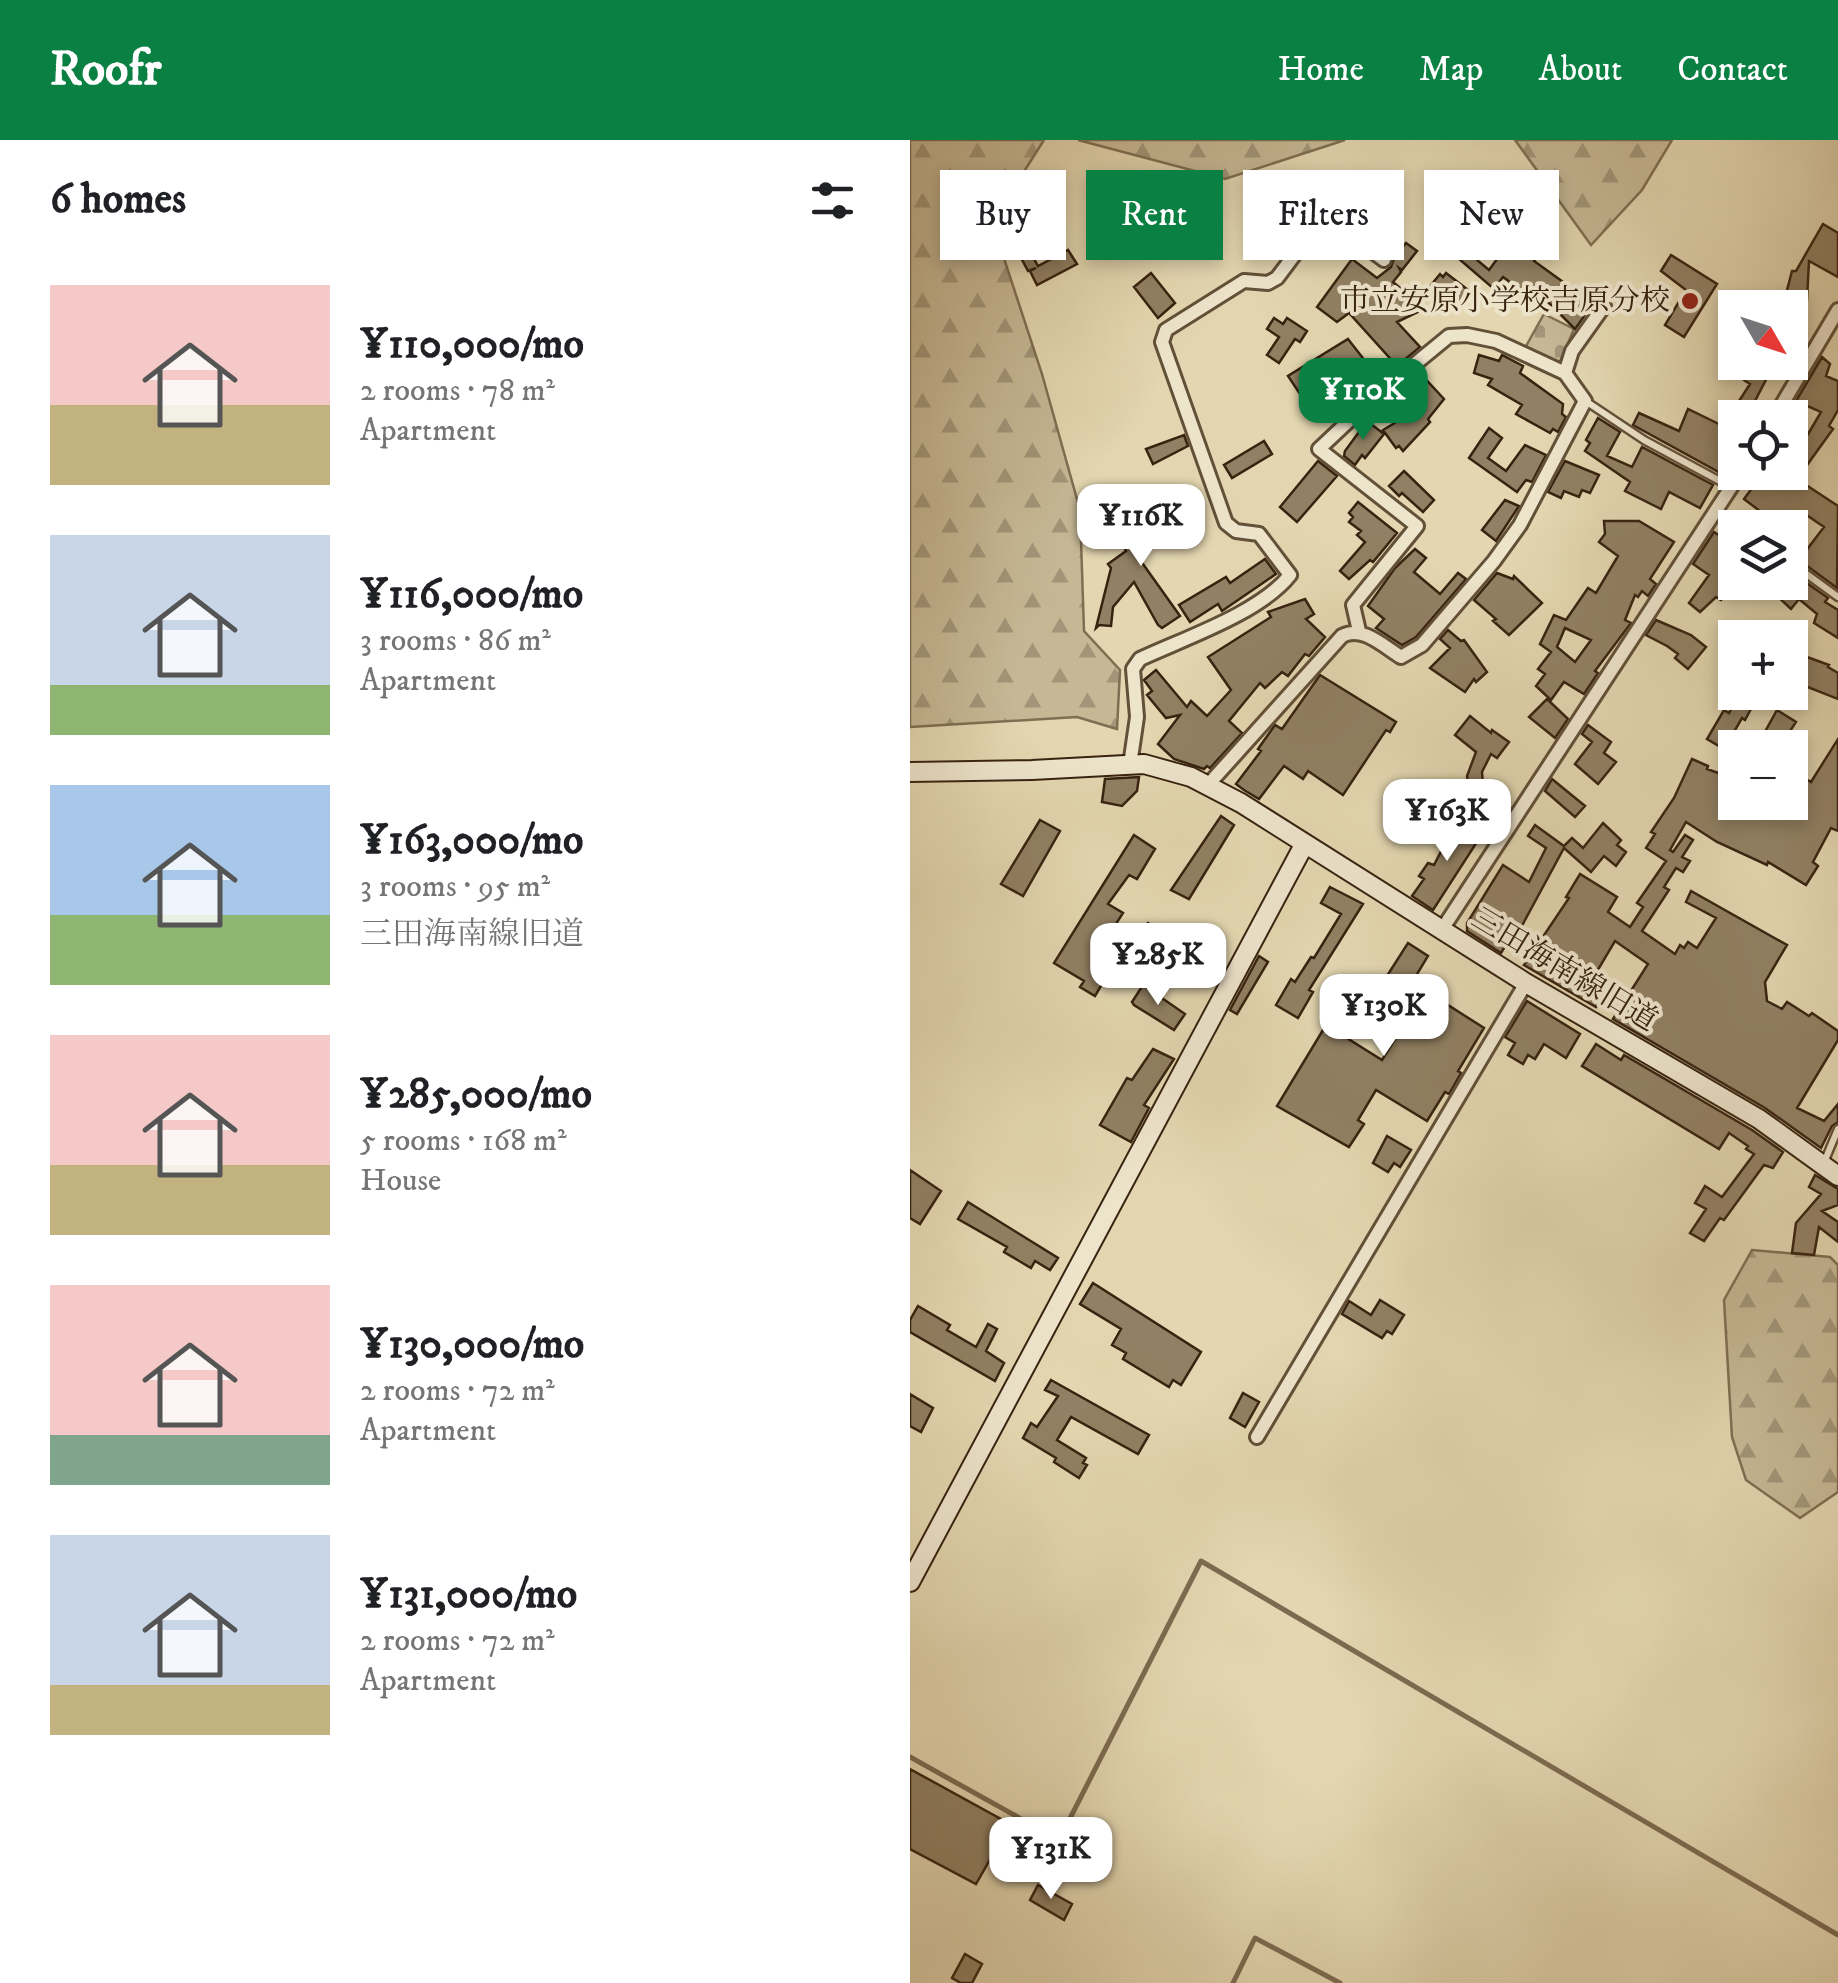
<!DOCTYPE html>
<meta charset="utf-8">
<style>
body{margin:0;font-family:"IM FELL DW Pica","Noto Serif JP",serif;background:#f2f2f2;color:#202124;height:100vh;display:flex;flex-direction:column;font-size:38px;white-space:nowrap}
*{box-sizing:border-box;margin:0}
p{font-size:32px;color:#757577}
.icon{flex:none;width:55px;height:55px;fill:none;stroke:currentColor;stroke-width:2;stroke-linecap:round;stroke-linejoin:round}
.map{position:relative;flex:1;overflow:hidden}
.panel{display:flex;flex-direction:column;background:#fff;width:910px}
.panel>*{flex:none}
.banner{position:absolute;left:30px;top:30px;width:748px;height:90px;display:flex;gap:20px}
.needle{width:65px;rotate:129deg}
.fabs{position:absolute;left:808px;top:150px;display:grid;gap:20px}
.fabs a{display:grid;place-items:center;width:90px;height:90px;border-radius:0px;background:#fff;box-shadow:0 5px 15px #0003;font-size:50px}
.price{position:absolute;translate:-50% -85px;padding:0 22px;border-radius:20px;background:#fff;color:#222;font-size:32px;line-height:65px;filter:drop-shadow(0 2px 5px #0008)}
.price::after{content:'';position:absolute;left:50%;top:60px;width:30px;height:22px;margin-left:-15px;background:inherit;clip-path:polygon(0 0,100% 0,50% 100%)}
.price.current{background:#0b8043;color:#fff}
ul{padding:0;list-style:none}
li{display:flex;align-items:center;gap:30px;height:250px;padding:0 50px}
li span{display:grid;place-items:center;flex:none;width:280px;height:200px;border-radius:0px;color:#555}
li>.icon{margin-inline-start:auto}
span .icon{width:120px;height:120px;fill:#fffc;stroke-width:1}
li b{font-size:42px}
h2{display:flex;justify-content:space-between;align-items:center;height:120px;padding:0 50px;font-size:42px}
.chip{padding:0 35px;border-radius:0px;background:#fff;box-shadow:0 5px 15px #0003;font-size:35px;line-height:90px}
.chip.current{background:#0b8043;color:#fff}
header{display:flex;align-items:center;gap:60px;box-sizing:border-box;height:140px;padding:0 50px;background:#0b8043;color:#fff}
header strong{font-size:48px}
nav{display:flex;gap:55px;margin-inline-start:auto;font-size:35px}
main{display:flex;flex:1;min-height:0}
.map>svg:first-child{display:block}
</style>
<header>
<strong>Roofr</strong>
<nav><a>Home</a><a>Map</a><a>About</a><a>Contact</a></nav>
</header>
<main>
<section class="panel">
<h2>6 homes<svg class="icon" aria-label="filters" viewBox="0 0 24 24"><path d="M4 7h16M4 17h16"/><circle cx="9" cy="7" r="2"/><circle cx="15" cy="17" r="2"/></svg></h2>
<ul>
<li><span style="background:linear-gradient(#f6c9c9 60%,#c2b280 0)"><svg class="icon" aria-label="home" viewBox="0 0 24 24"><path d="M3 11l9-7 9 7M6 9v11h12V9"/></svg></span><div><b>¥110,000/mo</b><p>2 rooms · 78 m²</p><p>Apartment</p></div></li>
<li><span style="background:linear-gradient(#c9d6e8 75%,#8fb573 0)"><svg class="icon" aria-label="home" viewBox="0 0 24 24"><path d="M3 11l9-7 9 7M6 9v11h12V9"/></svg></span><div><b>¥116,000/mo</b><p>3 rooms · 86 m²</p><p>Apartment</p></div></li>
<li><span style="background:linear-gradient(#a9c7e8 65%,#8fb573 0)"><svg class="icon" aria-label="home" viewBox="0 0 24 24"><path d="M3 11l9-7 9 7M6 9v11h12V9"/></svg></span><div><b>¥163,000/mo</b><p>3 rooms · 95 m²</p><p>三田海南線旧道</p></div></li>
<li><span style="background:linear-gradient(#f6c9c9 65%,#c2b280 0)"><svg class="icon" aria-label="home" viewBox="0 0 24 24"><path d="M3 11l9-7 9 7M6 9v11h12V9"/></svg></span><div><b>¥285,000/mo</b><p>5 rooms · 168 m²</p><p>House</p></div></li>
<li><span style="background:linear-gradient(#f6c9c9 75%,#7fa58c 0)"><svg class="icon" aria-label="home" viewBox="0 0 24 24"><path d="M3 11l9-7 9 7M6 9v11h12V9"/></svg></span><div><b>¥130,000/mo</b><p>2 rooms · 72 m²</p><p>Apartment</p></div></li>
<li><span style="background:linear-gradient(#c9d6e8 75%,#c2b280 0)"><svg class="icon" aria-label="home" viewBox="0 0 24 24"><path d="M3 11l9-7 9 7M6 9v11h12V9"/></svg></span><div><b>¥131,000/mo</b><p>2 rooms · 72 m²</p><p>Apartment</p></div></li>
</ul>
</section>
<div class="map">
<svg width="928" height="1843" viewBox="0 0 928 1843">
<defs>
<pattern id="forest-firs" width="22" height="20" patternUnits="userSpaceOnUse" patternTransform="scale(2.5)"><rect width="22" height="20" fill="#c6b895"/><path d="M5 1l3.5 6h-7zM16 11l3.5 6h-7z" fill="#a29578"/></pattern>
<pattern id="cemetery-stones" width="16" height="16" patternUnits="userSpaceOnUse" patternTransform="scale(2.5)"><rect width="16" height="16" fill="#c6b895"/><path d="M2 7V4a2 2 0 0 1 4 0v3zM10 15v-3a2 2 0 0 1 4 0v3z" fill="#a29578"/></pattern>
</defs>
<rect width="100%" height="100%" fill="#e3d6b0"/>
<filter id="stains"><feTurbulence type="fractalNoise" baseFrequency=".002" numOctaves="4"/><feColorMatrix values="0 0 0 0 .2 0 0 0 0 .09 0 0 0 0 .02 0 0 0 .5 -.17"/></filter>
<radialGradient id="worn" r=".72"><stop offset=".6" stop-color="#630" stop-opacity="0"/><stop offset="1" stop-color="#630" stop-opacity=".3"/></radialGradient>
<path fill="url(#forest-firs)" stroke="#7f6e52" stroke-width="2.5" d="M0,0h134l-52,82 50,152 38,136 4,121 36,39 -3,59 -40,-12 -167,10z
M168,0h267l-120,39z
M605,0h157l-30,50 -51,55z
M842,1110l78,7 8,8v227l-38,26 -54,-38 -14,-43 -8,-137z"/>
<path fill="url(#cemetery-stones)" stroke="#7f6e52" stroke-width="2.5" d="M634,174l30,15 -15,35 -34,-16z"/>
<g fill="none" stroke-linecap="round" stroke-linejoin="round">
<path stroke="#7c6a50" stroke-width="5" d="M0,1617l149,83 142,-279 637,374
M323,1843l22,-45 85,45"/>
</g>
<path fill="#918063" stroke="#382310" stroke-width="2.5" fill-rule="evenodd" d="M913,84l15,9v44l-29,-16 -2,39 -22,-2 7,-27h4z
M108,90l20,36 30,-16 9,14 -40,21 -7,-14 6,-3 -8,3 -19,-36z
M602,99l25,18 -3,4 54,39 -6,12 3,3 -10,14 -29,-29 -3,4 -10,-5 -30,-22 -9,12 -43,-37 7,-8 31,26z
M496,103l11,8 -15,19 -3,-2 2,4 -8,10 19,16 6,14 -21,10 23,25 -23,19 -48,-53 -12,9 -20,-15 35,-48 25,19 14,-11 3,-9z
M761,115l46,29 -33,53 -19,-12 21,-35 -25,-19z
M241,133l24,30 -17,15 -24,-31z
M536,133l26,20 -16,20 -29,-23 13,-16 3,3z
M364,178l9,6 4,-6 20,13 -7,11 -5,-3 -16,24 -12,-8 12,-18 -12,-8z
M438,199l32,41 -24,20 -9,-11 -11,8 -14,-19 -22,16 -12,-18z
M569,215l20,6 3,-6 21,11 -3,7 43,31 -1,10 4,3 -8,15 -5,-3 -3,4 -34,-19 6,-9 -34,-20 4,-6 -18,-6z
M912,217l8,7 -4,12 12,5v29l-9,16 4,3 -36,50 41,27 -1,82 -38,-28 25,-33 -19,-13 -14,19 -1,-5h-27l6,-10 -25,-19 20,-27h26v-36l14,5 17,-29 -25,-11z
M841,222l21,6 -17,33 13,7 -6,10h-27v35l-5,10 3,1 -7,12 -93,-51 6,-12 40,18 9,-22 35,17 27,-42 -6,-4z
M510,233l24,26 -16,20 2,3 -27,29 -4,-5 -3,2 -13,-18 15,-9 -14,-19z
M688,278l22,14 -13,24 25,11 10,-20 71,38 -13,23 -31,-16 -8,17 -36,-18 5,-9 -45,-31 5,-8 -4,-3z
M457,281l17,13 -19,24 -3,-3 -7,10 -11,-9 1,-5z
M579,288l13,10 -14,20 18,13 19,-26 21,10 -14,27 -6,-2 -9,12 -48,-34z
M274,295l4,11 -35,18 -7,-15z
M354,301l8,13 -40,24 -8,-13z
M408,321l19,15 -40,46 -17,-15z
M655,321l34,14 -9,18 -8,-3 -3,7 -15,-6 -3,7 -13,-6z
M494,331l30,29 -11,12 -21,-19 -3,3 -10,-10z
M595,360l14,6 -23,35 -14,-11z
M448,362l39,31 -24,29 -3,-2 -21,19 -9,-8 25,-29 -8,-7 4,-4 -12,-9 4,-5 -4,-4z
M268,365l9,21 -54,24 47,66 -18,12 -4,-3 -24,-43 -21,25 -2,19 -12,-1 -3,3 15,-60 -3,-4 18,-13 -8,-17 30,-12 -2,-5z
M694,381h35l35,21 -24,37 6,5 -8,12 -6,-5 -4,6 -3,-2 -10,25 6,3 -36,48 3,2 -14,21 -20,-12 -13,18 -15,-14 9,-12 -7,-5 13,-17 -11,-8 14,-29 12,5 22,-32 8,5 22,-37 -19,-14 6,-8zM655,488l26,12 -16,22 -18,-15z
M804,392l21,14v35l-14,19 -5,-3 -16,15 -11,-9 20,-28 -16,-11z
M505,409l11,9 -12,14 26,22 18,-21 8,6 -50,58 -14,8 -26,-17 8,-9 -16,-13 27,-38z
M355,419l11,15 -54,37 -4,-7 -28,18 -11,-17 47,-28 4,6z
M587,433l16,6 1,-3 28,27 -33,32 -16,-14 3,-2 -22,-19z
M887,436l31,22 -3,4 13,8v28l-24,-15 3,-9 -18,-15 -8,10 -29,-27h30z
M395,459l9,15 -8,5 19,18 -16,19 -4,-2 -17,22 -6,-4 -17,16 -5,-5 -31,38 13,12 -32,35 -3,-2 -3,3 -30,-10 -16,-15 22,-29 -14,3 -19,-23 5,-4 -8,-11 12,-10 31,37 4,-6 16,15 24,-26 -23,-33 63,-40 -3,-5z
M746,480l35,15 15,12 -18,22 -13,-11 3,-4 -11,-8 -21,-11z
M538,490l13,11 3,-1 23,32 -11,10 -2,-3 -9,13 -35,-24 20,-20 -10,-9z
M897,517l22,8 -1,2 10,6v26l-43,-17z
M410,535l76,47 -6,10 -4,-2 -43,65 -35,-24 -5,8 -19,-13 -25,33 -15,-9 -8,-6 25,-33 -3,-2 17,-24 7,4z
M637,559l21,20 -13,19 -26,-21z
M826,560l15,9 -6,11 -3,-2 -18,31 -17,-10 17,-29 5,3z
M867,570l19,12 -17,26h-23z
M560,576l21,17 1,-3 17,12 -12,16 -6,-4 -9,18 1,12 17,13 -8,11 -17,-12 -6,-9 -2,-11 9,-24 -21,-17z
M678,585l23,17 -7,11 12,9 -18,22 -23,-20 17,-22 -10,-8z
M928,599v92l-7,-3 -18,34 5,4 -12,19 -38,-23 -1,3 -50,-23 -31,-20 -16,28 3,2 12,-17 8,5 -11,17 8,4 -7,11 -7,-4 -12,19 5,3 -27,41 33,23 5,-9 4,3 4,-6 9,6 19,-30 -30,-16 5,-11 96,54 -22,37 2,19 15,8 5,-7 22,14 3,-3 26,18v9l-41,68 27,13 14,-17v18l-6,4 -11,22 -56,-40 -152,-89 35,-55 -33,-23 -25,42 15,9 -9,15 -72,-42 45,-67 -3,-1 14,-23 37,23 -9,15 22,15 13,-20 -6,-4 29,-42 -20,-13 9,-14 -4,-2 23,-34 18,-39 16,7 -1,3 28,10v23h55v-32l21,12z
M229,637l-2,14 -15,15 -20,-4 3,-23z
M642,639l33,27 -10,11 -30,-26z
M311,676l13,9 -45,74 -18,-9z
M558,678l16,13 -51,79 -21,-14 12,-17 -5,-3 9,-13 6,2 18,-35 5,3z
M130,680l20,11 -37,65 -22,-12z
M693,683l18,17 -4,5 9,7 -10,14 -12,-10 -13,16 -27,-24 -53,98 -4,-3 -6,10 -34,-22v-8l36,-58 26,17 17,-34 -18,-12 7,-11 29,21 8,-8 11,10z
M224,695l21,14 -18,30 -8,-4 -21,29 15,9 -20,31 17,10 -25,42 -15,-9 4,-6 -30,-18z
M420,747l33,17 -54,86 4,2 -15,26 -22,-13 15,-26 4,3 16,-25 3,1 27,-44 -20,-11z
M238,783l16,9 -17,30 -16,-9z
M498,803l20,13 -23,38 25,15 7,-11 47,30 -26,43 3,2 -12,21 -4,-2 -18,29 -51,-31 -18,30 6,4 -15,23 -72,-41 49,-81 56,35 15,-24 -35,-21z
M349,816l9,6 -31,52 -7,-4z
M233,845l42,29 -11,16 -40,-25 -2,-3z
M617,861l53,33 -14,24 -22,-14 -9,15 -7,-4 -5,9 -15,-9 7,-12 -10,-6z
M686,904l25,16 3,-5 128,75 31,22 -10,16 -9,-3 -40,55 -4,-2 -16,23 -14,-8 16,-24 -11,-6 10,-17 17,11 32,-43 -8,-5 2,-3 -19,-13 -10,16 -137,-83z
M243,909l21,10 -30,46 5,3 -18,34 -31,-17 27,-47 5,2z
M477,996l24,14 -11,17 -6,-4 -6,9 -15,-9z
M0,1030l31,21 -21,33 -10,-6z
M905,1035l23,14v16l-16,6 16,11v20l-19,-15 -5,28 -22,-2 4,-30 25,-29 -12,-7z
M58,1062l90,56 -8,12 -15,-9 -4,7 -27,-16 3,-5 -49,-28z
M183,1143l108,69 -20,33 -8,-5 -4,7 -46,-28 3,-6 -14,-8 9,-16 -41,-25z
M470,1160l24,15 -12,19 -5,-3 -5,7 -40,-24 7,-13 22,14z
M8,1166l32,19 -3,5 29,17 12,-23 9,5 -11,22 18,12 -9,18 -85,-49v-12z
M141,1240l98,55 -11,19 -67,-37 -14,23 29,18 -3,5 4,2 -8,13 -25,-16 2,-4 -33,-20 8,-15 6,4 21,-31 -13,-6z
M333,1253l16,9 -14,25 -15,-9z
M0,1254l23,14 -12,24 -11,-6z
M0,1629l129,71 -18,32 -29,-16 -16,28 -66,-35z
M128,1745l34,19 -8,16 -34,-20z
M55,1814l17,10 -10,19h-11l-9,-5z"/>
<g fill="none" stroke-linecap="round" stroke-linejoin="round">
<defs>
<path id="lane" d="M677,262l57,38 87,47
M808,372l23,16
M880,422l48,35
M913,1025l15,-36"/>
<path id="street" d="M864,278l64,-108
M449,491l-6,-26 64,-79 -98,-77 52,-49 78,-64 18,-1 29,6 69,32
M220,625l7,-48 -4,-48 7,-10c45,-21 120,-46 150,-84l-31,-41 -23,-3 -10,-8 -64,-181 4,-12 78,-49 24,2 9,-5c49,-64 40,-68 107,-18
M297,646l135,-150c20,-11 41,10 59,21l21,-12 72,-84 26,-36 65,-124 -20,-28 7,-22 32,-45
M533,788l298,-456
M347,1297l269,-454"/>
<path id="secondary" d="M0,632l122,-2 112,-6 47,13 50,26 285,180 233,136 79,57
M0,1442l394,-737"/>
</defs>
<use href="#lane" stroke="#635038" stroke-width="11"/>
<use href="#street" stroke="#635038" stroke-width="18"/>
<use href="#secondary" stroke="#382310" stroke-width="22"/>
<use href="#lane" stroke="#ede4cc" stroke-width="6"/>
<use href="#street" stroke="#ede4cc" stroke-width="12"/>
<use href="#secondary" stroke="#ede4cc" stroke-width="18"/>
</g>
<circle fill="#8f2418" stroke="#ede4cc" stroke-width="4" cx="780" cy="161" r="10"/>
<g text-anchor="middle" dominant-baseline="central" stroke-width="8" stroke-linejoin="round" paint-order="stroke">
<g font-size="30" fill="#382310" stroke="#ede4cc" text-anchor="end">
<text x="760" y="161">市立安原小学校吉原分校</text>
</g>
<g font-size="30" fill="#382310" stroke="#ede4cc">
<text transform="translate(654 830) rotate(31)">三田海南線旧道</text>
</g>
</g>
<rect width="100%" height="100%" filter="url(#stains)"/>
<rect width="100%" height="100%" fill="url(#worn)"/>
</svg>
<div class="fabs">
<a><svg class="needle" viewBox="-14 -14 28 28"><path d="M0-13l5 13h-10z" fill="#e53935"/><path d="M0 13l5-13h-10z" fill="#757577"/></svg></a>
<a><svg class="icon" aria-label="locate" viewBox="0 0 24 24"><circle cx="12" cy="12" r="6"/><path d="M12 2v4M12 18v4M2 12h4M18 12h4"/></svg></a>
<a><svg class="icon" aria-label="layers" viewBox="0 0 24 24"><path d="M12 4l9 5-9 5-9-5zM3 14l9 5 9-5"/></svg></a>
<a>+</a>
<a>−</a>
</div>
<b class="price current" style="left:453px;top:303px">¥110K</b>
<b class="price" style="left:231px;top:429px">¥116K</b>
<b class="price" style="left:537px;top:724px">¥163K</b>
<b class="price" style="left:248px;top:868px">¥285K</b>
<b class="price" style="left:474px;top:919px">¥130K</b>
<b class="price" style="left:141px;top:1762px">¥131K</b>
<div class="banner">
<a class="chip">Buy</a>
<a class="chip current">Rent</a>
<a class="chip">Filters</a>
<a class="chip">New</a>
</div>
</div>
</main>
